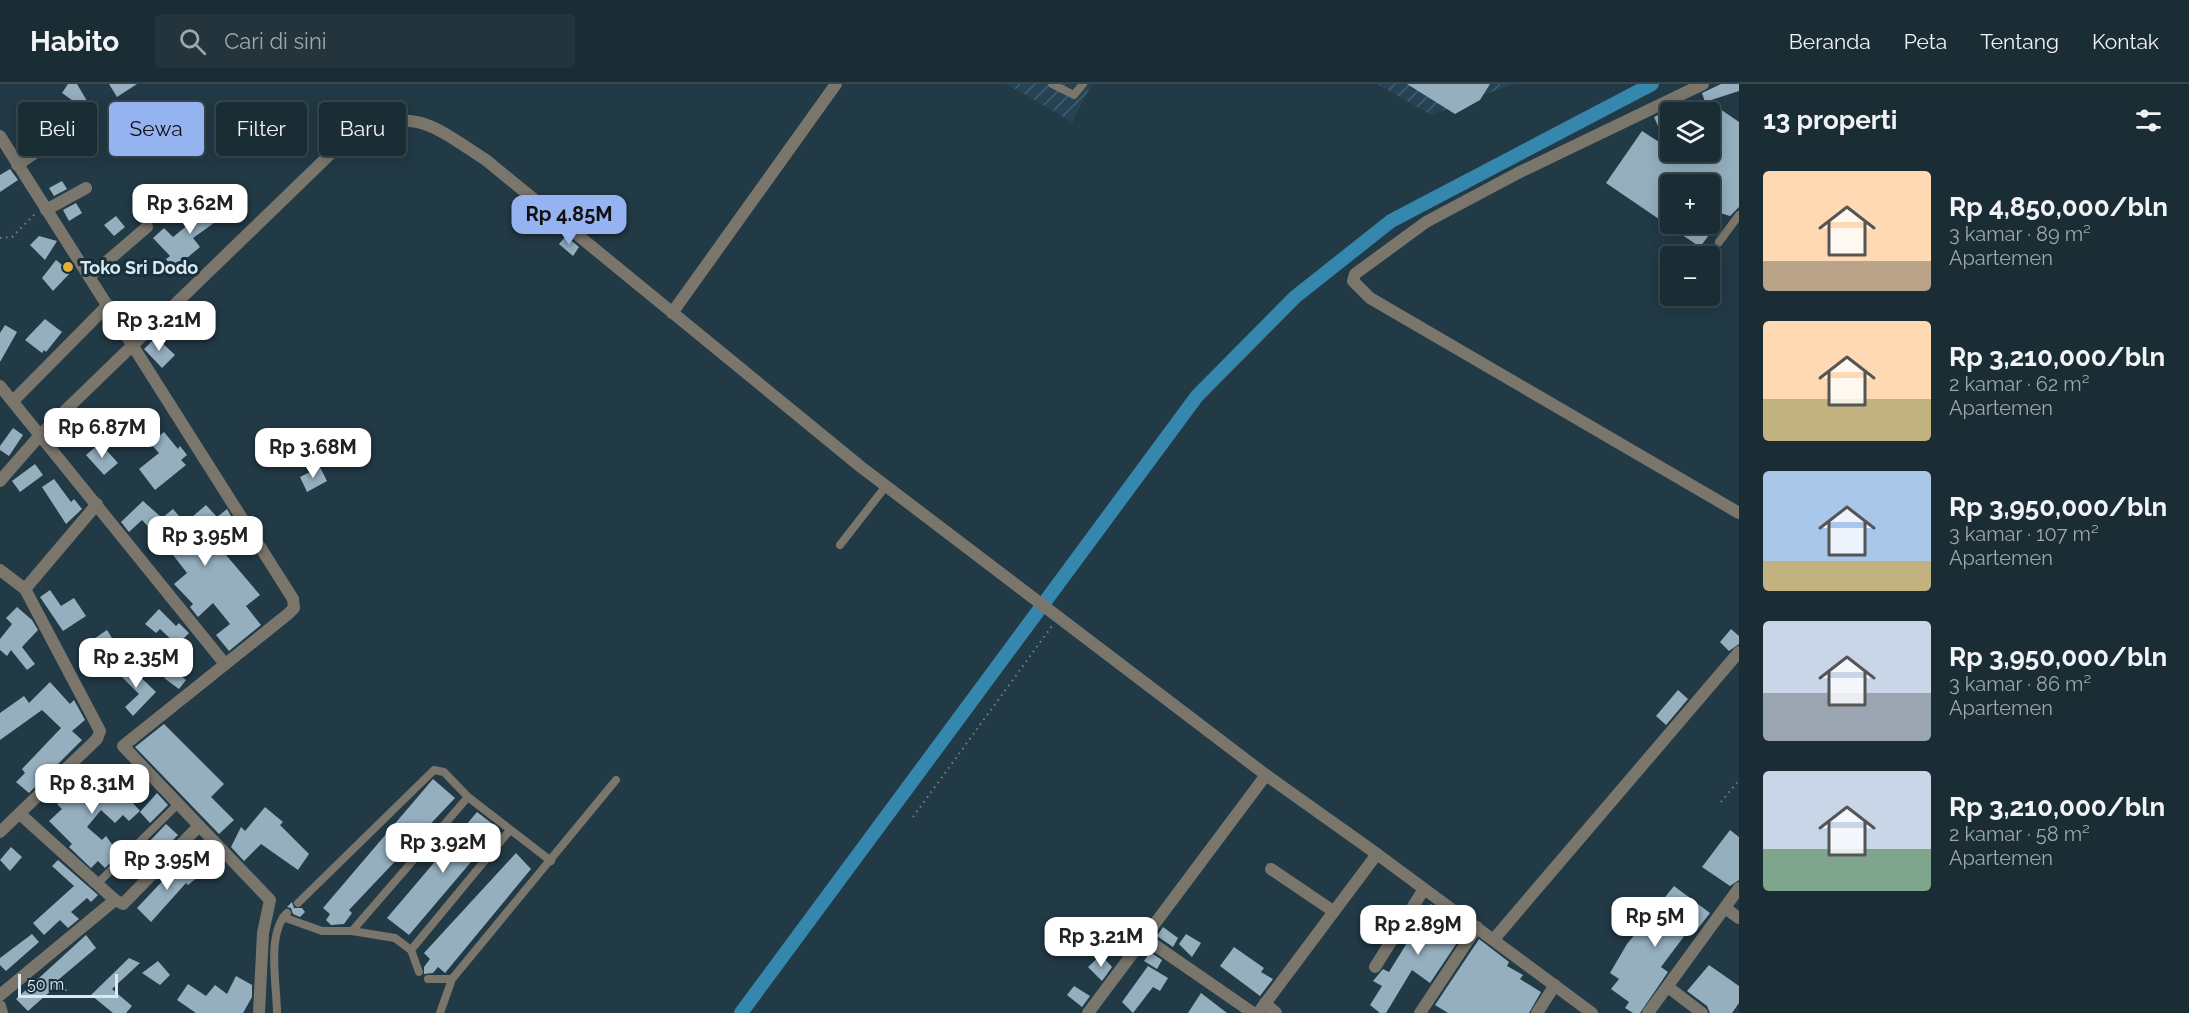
<!DOCTYPE html>
<html lang="id">
<meta charset="utf-8">
<style>
body{margin:0;font-family:Raleway,sans-serif;background:#23343c;color:#f1f3f6;height:100vh;display:flex;flex-direction:column;font-size:22px;white-space:nowrap}
*{box-sizing:border-box;margin:0}
p{font-size:20px;color:#9fa7ac}
.icon{flex:none;width:33px;height:33px;fill:none;stroke:currentColor;stroke-width:2;stroke-linecap:round;stroke-linejoin:round}
.map{position:relative;flex:1;overflow:hidden}
.sheet{display:flex;flex-direction:column;background:#1a2c34;width:450px}
.sheet>*{flex:none}
.guide{position:absolute;left:18px;top:18px;width:570px;height:54px;display:flex;gap:12px}
.buttons{position:absolute;left:1660px;top:18px;display:grid;gap:12px}
.buttons a{display:grid;place-items:center;width:60px;height:60px;border-radius:6px;background:#1a2c34;box-shadow:0 3px 15px #0003,0 0 0 2px #38484f;font-size:30px}
.scale{position:absolute;left:18px;bottom:15px;width:100px;box-sizing:border-box;padding-left:6px;border:3px solid #dae8f0;border-top:0;font-size:16px;line-height:21px;white-space:nowrap;color:#dae8f0;-webkit-text-stroke:4px #18303c;paint-order:stroke}
.price{position:absolute;translate:-50% -51px;padding:0 14px;border-radius:12px;background:#fff;color:#222;font-size:20px;line-height:39px;filter:drop-shadow(0 2px 3px #0008)}
.price::after{content:'';position:absolute;left:50%;top:36px;width:18px;height:14px;margin-left:-9px;background:inherit;clip-path:polygon(0 0,100% 0,50% 100%)}
.price.current{background:#95b2f1;color:#111}
ul{padding:0;list-style:none}
li{display:flex;align-items:center;gap:18px;height:150px;padding:0 24px}
li span{display:grid;place-items:center;flex:none;width:168px;height:120px;border-radius:6px;color:#555}
li>.icon{margin-inline-start:auto}
span .icon{width:72px;height:72px;fill:#fffc;stroke-width:1}
li b{font-size:26px}
h2{display:flex;justify-content:space-between;align-items:center;height:72px;padding:0 24px;font-size:26px}
.chip{padding:0 21px;border-radius:6px;background:#1a2c34;box-shadow:0 3px 15px #0003,0 0 0 2px #38484f;font-size:21px;line-height:54px}
.chip.current{background:#95b2f1;color:#111}
header{display:flex;align-items:center;gap:36px;box-sizing:border-box;height:84px;padding:0 30px;background:#1a2c34;border-bottom:2px solid #38484f}
header strong{font-size:28px}
nav{display:flex;gap:33px;margin-inline-start:auto;font-size:21px}
.search{width:420px;height:54px;background:#23343c;display:flex;align-items:center;gap:15px;box-sizing:border-box;padding:0 21px;border-radius:6px;color:#9fa7ac;font-size:22px}
main{display:flex;flex:1;min-height:0}
.map>svg:first-child{display:block}
</style>
<header>
<strong>Habito</strong>
<div class="search"><svg class="icon" aria-label="search" viewBox="0 0 24 24"><circle cx="10" cy="10" r="6"/><path d="M15 15l6 6"/></svg>Cari di sini</div>
<nav><a>Beranda</a><a>Peta</a><a>Tentang</a><a>Kontak</a></nav>
</header>
<main>
<div class="map">
<svg width="1739" height="929" viewBox="0 0 1739 929">
<defs>
<pattern id="industrial-furrows" width="10" height="10" patternUnits="userSpaceOnUse" patternTransform="scale(1.5)"><rect width="10" height="10" fill="#254354"/><path d="M-1 1l2-2M0 10L10 0M9 11l2-2" fill="none" stroke="#445e6d"/></pattern>
</defs>
<rect width="100%" height="100%" fill="#223a46"/>
<path fill="url(#industrial-furrows)" d="M1007,0h85l-20,38z
M1377,0h136l-82,31z"/>
<g fill="none" stroke-linecap="round" stroke-linejoin="round">
<path stroke="#3687ae" stroke-width="14" d="M741,929l456,-617 98,-99 96,-76 261,-137"/>
</g>
<path fill="#95afbf" d="M68,0h9l20,34 -6,-4 -15,10 -2,-2 -8,-12 10,-7 -14,-10z
M109,0h28l-20,13z
M1407,0h83l-10,16 -25,14z
M1721,0h18v7l-34,11 -3,-9z
M1710,18l29,20v85l-9,9 -20,-6v-26h-39v40h31l-3,5 10,6 -9,12 -94,-64 36,-52 39,25 3,-4h26z
M1671,25v11l-13,6 -4,-9z
M83,46l11,9 -22,10 -4,-9z
M10,85l8,11 -18,12v-17z
M62,97l5,8 -13,7 -5,-8z
M229,114l6,10 -42,30 7,9 -26,22 -8,-10 4,-3 -17,-18 11,-10 9,9 16,-13 -3,-4 8,-7 5,7z
M76,119l6,10 -13,8 -6,-11z
M116,132l9,11 -11,9 -10,-11z
M39,152l18,5 -12,19 -15,-15z
M566,152l13,11 -6,9 -14,-12z
M56,176l15,12 -18,19 -11,-13z
M45,235l17,13 -16,20 -2,-2 -2,3 -17,-13z
M5,241l12,7 -17,30v-29z
M156,253l19,18 -13,13 -18,-19z
M13,344l10,7 -14,21 -9,-6v-4z
M164,348l14,17 2,-3 7,9 -6,5 5,5 -31,25 -16,-21 20,-16 -9,-10z
M100,359l18,20 -14,12 -18,-20z
M35,380l8,11 -23,17 -8,-11z
M320,383l7,14 -20,11 -7,-15z
M54,395l17,23 3,-3 8,10 -16,15 -24,-37z
M143,417l19,17 11,-9 12,14 21,-18 11,12 10,-8 8,14 -20,19 45,53 -14,11 15,19 -32,26 -13,-16 14,-11 -17,-21 -15,14 -8,-10 3,-3 -19,-20 13,-11 -21,-27 -24,-26 -13,12 -8,-10z
M50,506l11,16 13,-8 12,18 -23,15 -23,-34z
M17,523l15,13 6,10 -16,17 13,17 -8,6 -16,-20 -4,6 -7,-6v-11l12,-15 -6,-6z
M159,525l17,17 3,-3 10,10 -12,12 -17,-16 -4,4 -11,-9z
M1731,545l8,7v8l-10,7 -9,-9z
M107,546l8,13 -25,16 -8,-12z
M126,579l30,29 -23,24 -8,-9 14,-13 -22,-22z
M173,586l13,10 -7,9 -15,-11z
M50,598l20,22 4,-4 11,20 -13,11 10,9 -53,53 -13,-11 9,-9 -3,-4 39,-41 -19,-18 -42,30v-27l24,-17 5,7z
M1678,606l10,9 -22,26 -10,-9z
M164,640l60,60 -13,13 23,23 -15,14 -84,-87z
M97,681l12,13 3,-3 8,8 -3,2 23,26 -11,10 -6,-6 -8,8 -14,-13 -14,17 15,13 4,-4 13,18 -14,14 -7,-7 -7,7 -22,-21 3,-3 -23,-23 13,-12 -5,-5 14,-14 -7,-8 9,-8 5,5 3,-3 2,2z
M433,695l22,19 -106,112 3,3 -8,11 -13,1 -5,-5 4,-6 -7,-6z
M157,709l11,12 -18,18 -10,-11z
M265,723l18,15 -3,3 29,29 -11,16 -37,-26 -17,17 -13,-14 10,-20 4,4z
M477,728l22,17 -90,106 -22,-17z
M166,740l12,11 -37,37 -11,-10z
M1730,746l9,7v43l-9,6 -28,-19z
M11,763l11,10 -12,14 -10,-11z
M516,769l15,16 -86,104 -7,-6 -5,6 -9,1v-7l6,-8 -6,-6z
M58,776l40,35 -7,7 -4,-4 -16,14 8,7 -11,9 -8,-8 -16,15 -11,-12 41,-37 -22,-20z
M185,778l13,15 -10,8 -2,-2 -35,39 -14,-14 33,-35z
M1674,802l36,27 -14,18 -5,-4 -30,40 7,5 -28,41h-7l-8,-5 4,-6 -18,-13 8,-10 -9,-6 17,-29z
M292,818l2,6h8l3,4 -5,5 -7,-3 -2,-6 -4,-1z
M1431,820l23,17 -4,5 13,8 -33,49 -18,-13 -26,43h-6l-10,-8 12,-19 -9,-5 10,-12 6,3z
M1163,843l15,11 -5,9 -16,-11z
M32,850l7,8 -33,29 -6,-6v-7z
M1186,850l15,9 -9,14 -13,-13z
M86,851l10,13 -38,32 9,11 -14,-2 -25,22 -12,-12z
M1479,855l30,23 -2,4 16,9 -3,4 21,13 -12,21h-81l-13,-8z
M1234,863l30,21 -3,4 12,7 -13,17 -40,-30z
M1150,868l12,8 -5,9 -13,-8z
M1101,871l11,12 -10,14 -14,-14z
M129,874l11,5 -28,26 20,17 -6,7h-13l-22,-18z
M158,877l12,14 -10,10 -18,-12z
M1709,881l30,21v17l-7,10h-22l-3,-7 -20,-15z
M1148,882l20,12 -8,13 -7,-4 -20,26 -11,-11z
M236,892l16,9v12l-9,16h-47l-19,-13 11,-16 18,12 9,-11 12,9z
M1074,902l16,10 -8,11 -15,-12z
M1201,909l26,20h-39z"/>
<g fill="none" stroke-linecap="round" stroke-linejoin="round">
<path stroke="#6f838d" stroke-width="2" stroke-dasharray="1.5 4.5" stroke-linecap="butt" d="M0,154l12,-1 23,-23
M1721,718l18,-22
M913,733l139,-191"/>
<path stroke="#7b766c" stroke-width="8" d="M1052,0l22,11 9,-11
M1719,158l20,-27
M840,461l46,-59
M97,800l81,-80
M298,819l136,-133 10,2 24,25 83,64
M283,833l39,14h30l43,7 16,12 8,22
M352,847l116,-134
M411,866l99,-120
M428,895h24l164,-199
M277,929c0,-28 -11,-79 10,-100
M440,929l12,-34"/>
<path stroke="#7b766c" stroke-width="12" d="M1703,0l-185,89 -92,49 -71,52 -2,7 17,17 369,215
M0,52l293,463 1,9 -6,6 -165,132 147,154 -7,33 -4,80
M17,81l53,-36
M46,126l40,-22
M90,192l57,-49
M672,229l164,-229
M0,302l225,278
M13,317l95,-96
M0,397l41,-47 312,-302c63,-26 82,-5 133,28l375,307 405,308 111,79
M0,486l25,19 75,142 -3,8 -97,93
M25,505l72,-85
M20,730l95,86 8,4 75,-77
M1271,785l62,42
M1725,824l14,10
M1143,853l110,76
M1494,855l245,-287
M1375,883l49,-78
M1668,903l34,26
M0,911l115,-95
M1265,919l11,10
M1088,929l178,-238
M1258,929l119,-159 215,159
M1420,929l57,-86
M1537,929l18,-28
M1648,929l91,-125"/>
<path stroke="#7b766c" stroke-width="12" d="M0,922l2,7"/>
</g>
<circle fill="#e3ae35" stroke="#18303c" stroke-width="2" cx="68" cy="183" r="6"/>
<g text-anchor="middle" dominant-baseline="central" stroke-width="6" stroke-linejoin="round" paint-order="stroke">
<g font-size="18" font-weight="bold" fill="#dae8f0" stroke="#18303c" text-anchor="start">
<text x="80" y="183">Toko Sri Dodo</text>
</g>
</g>
</svg>
<div class="buttons">
<a><svg class="icon" aria-label="layers" viewBox="0 0 24 24"><path d="M12 4l9 5-9 5-9-5zM3 14l9 5 9-5"/></svg></a>
<a>+</a>
<a>−</a>
</div>
<div class="scale">50 m</div>
<b class="price" style="left:190px;top:151px">Rp 3.62M</b>
<b class="price current" style="left:569px;top:162px">Rp 4.85M</b>
<b class="price" style="left:159px;top:268px">Rp 3.21M</b>
<b class="price" style="left:102px;top:375px">Rp 6.87M</b>
<b class="price" style="left:313px;top:395px">Rp 3.68M</b>
<b class="price" style="left:205px;top:483px">Rp 3.95M</b>
<b class="price" style="left:136px;top:605px">Rp 2.35M</b>
<b class="price" style="left:92px;top:731px">Rp 8.31M</b>
<b class="price" style="left:443px;top:790px">Rp 3.92M</b>
<b class="price" style="left:167px;top:807px">Rp 3.95M</b>
<b class="price" style="left:1655px;top:864px">Rp 5M</b>
<b class="price" style="left:1418px;top:872px">Rp 2.89M</b>
<b class="price" style="left:1101px;top:884px">Rp 3.21M</b>
<div class="guide">
<a class="chip">Beli</a>
<a class="chip current">Sewa</a>
<a class="chip">Filter</a>
<a class="chip">Baru</a>
</div>
</div>
<section class="sheet">
<h2>13 properti<svg class="icon" aria-label="filters" viewBox="0 0 24 24"><path d="M4 7h16M4 17h16"/><circle cx="9" cy="7" r="2"/><circle cx="15" cy="17" r="2"/></svg></h2>
<ul>
<li><span style="background:linear-gradient(#ffd9b3 75%,#b9a48a 0)"><svg class="icon" aria-label="home" viewBox="0 0 24 24"><path d="M3 11l9-7 9 7M6 9v11h12V9"/></svg></span><div><b>Rp 4,850,000/bln</b><p>3 kamar · 89 m²</p><p>Apartemen</p></div></li>
<li><span style="background:linear-gradient(#ffd9b3 65%,#c2b280 0)"><svg class="icon" aria-label="home" viewBox="0 0 24 24"><path d="M3 11l9-7 9 7M6 9v11h12V9"/></svg></span><div><b>Rp 3,210,000/bln</b><p>2 kamar · 62 m²</p><p>Apartemen</p></div></li>
<li><span style="background:linear-gradient(#a9c7e8 75%,#c2b280 0)"><svg class="icon" aria-label="home" viewBox="0 0 24 24"><path d="M3 11l9-7 9 7M6 9v11h12V9"/></svg></span><div><b>Rp 3,950,000/bln</b><p>3 kamar · 107 m²</p><p>Apartemen</p></div></li>
<li><span style="background:linear-gradient(#c9d6e8 60%,#9aa5b1 0)"><svg class="icon" aria-label="home" viewBox="0 0 24 24"><path d="M3 11l9-7 9 7M6 9v11h12V9"/></svg></span><div><b>Rp 3,950,000/bln</b><p>3 kamar · 86 m²</p><p>Apartemen</p></div></li>
<li><span style="background:linear-gradient(#c9d6e8 65%,#7fa58c 0)"><svg class="icon" aria-label="home" viewBox="0 0 24 24"><path d="M3 11l9-7 9 7M6 9v11h12V9"/></svg></span><div><b>Rp 3,210,000/bln</b><p>2 kamar · 58 m²</p><p>Apartemen</p></div></li>
</ul>
</section>
</main>
